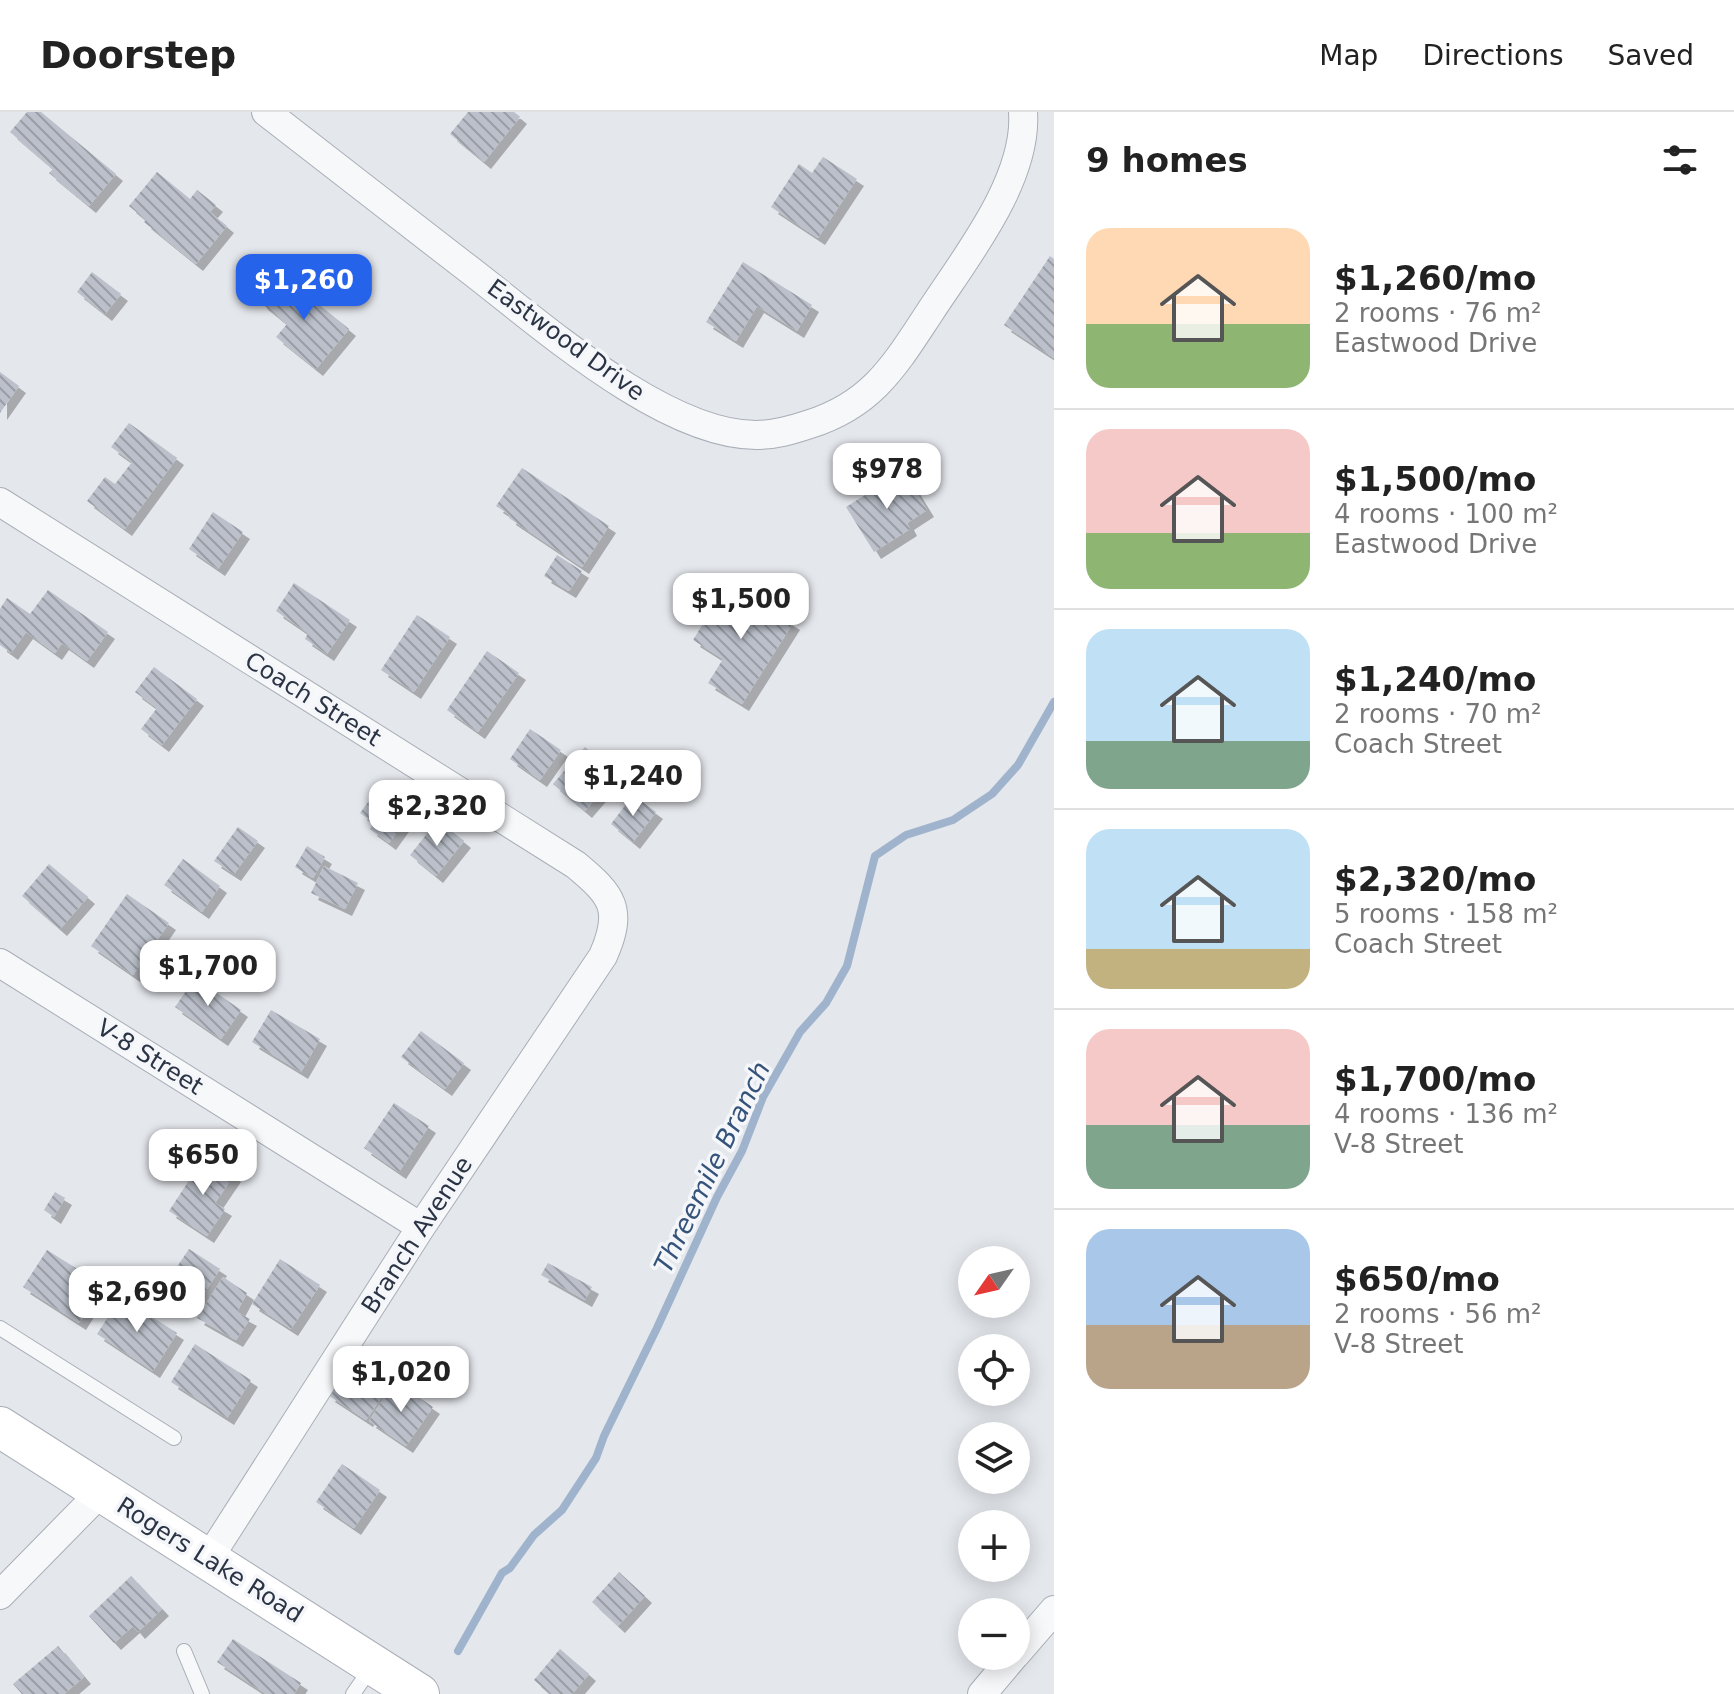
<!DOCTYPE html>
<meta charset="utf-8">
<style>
body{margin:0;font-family:"DejaVu Sans",sans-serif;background:#f6f6f6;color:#222;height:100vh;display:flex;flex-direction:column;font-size:30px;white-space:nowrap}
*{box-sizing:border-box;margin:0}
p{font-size:26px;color:#767676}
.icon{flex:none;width:44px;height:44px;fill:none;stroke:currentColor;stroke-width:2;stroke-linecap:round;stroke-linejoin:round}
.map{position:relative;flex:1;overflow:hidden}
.details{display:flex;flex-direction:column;background:#fff;width:680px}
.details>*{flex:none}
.needle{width:52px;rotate:236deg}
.buttons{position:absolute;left:958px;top:1134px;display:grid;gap:16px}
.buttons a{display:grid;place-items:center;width:72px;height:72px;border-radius:50%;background:#fff;box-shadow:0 4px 20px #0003;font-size:40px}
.price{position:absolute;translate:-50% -68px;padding:0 18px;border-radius:16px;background:#fff;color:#222;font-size:26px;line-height:52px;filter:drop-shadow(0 2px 4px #0008)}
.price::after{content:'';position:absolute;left:50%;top:48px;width:24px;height:18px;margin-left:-12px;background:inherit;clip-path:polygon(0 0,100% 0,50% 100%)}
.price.on{background:#2563eb;color:#fff}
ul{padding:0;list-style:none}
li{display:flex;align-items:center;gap:24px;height:200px;padding:0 32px}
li+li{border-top:2px solid #e0e0e0}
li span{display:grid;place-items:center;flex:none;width:224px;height:160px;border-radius:24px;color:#555}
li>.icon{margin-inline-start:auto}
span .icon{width:96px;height:96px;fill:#fffc;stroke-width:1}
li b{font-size:34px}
h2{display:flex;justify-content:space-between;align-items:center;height:96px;padding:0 32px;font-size:34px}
header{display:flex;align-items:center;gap:48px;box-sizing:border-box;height:112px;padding:0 40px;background:#fff;border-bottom:2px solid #e0e0e0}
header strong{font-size:38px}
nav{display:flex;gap:44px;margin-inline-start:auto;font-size:28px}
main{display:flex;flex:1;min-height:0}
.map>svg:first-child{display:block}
</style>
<header>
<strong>Doorstep</strong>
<nav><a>Map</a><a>Directions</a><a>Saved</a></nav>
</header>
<main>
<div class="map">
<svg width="1054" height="1582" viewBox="0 0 1054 1582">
<defs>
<pattern id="building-back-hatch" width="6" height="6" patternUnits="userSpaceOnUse" patternTransform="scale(2)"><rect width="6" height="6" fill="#bbc0ca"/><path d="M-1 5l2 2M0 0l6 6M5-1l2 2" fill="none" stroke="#989da6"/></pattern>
<filter id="shadow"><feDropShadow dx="7" dy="7" stdDeviation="0" flood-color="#0004"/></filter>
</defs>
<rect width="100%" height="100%" fill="#e4e7ec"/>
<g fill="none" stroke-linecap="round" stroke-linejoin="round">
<path stroke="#9fb4cc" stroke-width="8" d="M458,1539l44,-78 8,-5 24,-33 28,-25 34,-52 8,-22 53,-108 60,-131 25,-46 21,-54 37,-65 26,-29 21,-37 28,-110 31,-21 47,-15 39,-26 26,-29 36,-63"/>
</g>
<path fill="url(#building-back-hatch)" filter="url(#shadow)" d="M27,0h14l75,62 -27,32 -40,-33 4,-4 -43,-37z
M468,0h46l6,5 -36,45 -34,-28z
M823,45l34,22 -39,59 -47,-31 28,-43 13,9z
M157,60l33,27 7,-9 19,15 -6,7 17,14 -31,38 -52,-42 2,-2 -17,-14z
M1050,144l4,3v99l-50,-33z
M743,150l69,43 -15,26 -40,-25 -21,35 -30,-19z
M92,160l29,22 -16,20 -28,-22z
M283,163l66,54 -33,40 -40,-32 11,-13 -27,-22z
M0,260l19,14 -19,27z
M129,311l48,35 -52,71 -38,-28 18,-24 10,7 17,-22 -21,-15z
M522,356l87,58 -27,41 -73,-49 1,-3 -14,-9z
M903,359l24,39 -20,13 3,6 -36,23 -28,-45z
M213,400l30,20 -25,37 -29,-20z
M557,443l25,16 -13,20 -25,-15z
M294,471l56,37 -23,34 -22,-15 3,-6 -32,-22z
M728,471l65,40 -51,81 -34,-21 15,-24 -30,-19z
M48,478l60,42 -21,29 -25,-18 -7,10 -29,-21 -15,21 -11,-8v-36l7,-11 23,16z
M417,503l33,22 -36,55 -33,-22z
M487,539l32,22 -41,59 -31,-22z
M154,555l43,32 -35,46 -21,-16 16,-21 -22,-16z
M530,617l31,21 -21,30 -30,-21z
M585,635l31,28 -31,36 -32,-27z
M381,673l33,23 -25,35 -19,-14 4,-6 -14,-10z
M633,683l23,17 -23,30 -22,-18z
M438,708l26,21 -28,35 -26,-21z
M238,715l20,14 -24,33 -20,-13z
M307,734l18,11 -12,21 -18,-11z
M183,747l37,27 -18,26 -38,-27z
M49,752l39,33 -28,32 -38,-33z
M324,754l34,17 -13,26 -34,-16z
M127,782l42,29 -36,52 -42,-29z
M195,866l46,32 -20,29 -46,-32z
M271,898l49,29 -19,33 -49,-30z
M421,919l43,32 -19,26 -44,-32z
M394,991l35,23 -30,46 -35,-24z
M205,1044l29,19 -19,28 10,6 -18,27 -38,-25z
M55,1080l10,6 -11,19 -10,-7z
M189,1137l31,20 -27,41 -31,-21z
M47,1138l56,35 -24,38 -56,-36z
M280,1147l40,26 -29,44 -39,-25z
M548,1151l44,24 -7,13 -44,-25z
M223,1165l24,16 -10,19 13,7 -14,21 -39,-22z
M121,1185l56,36 -24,38 -56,-37z
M195,1232l56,36 -24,38 -56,-36z
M355,1243l38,26 -27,39 -38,-25z
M395,1269l38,26 -27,39 -37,-25z
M342,1352l38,26 -26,38 -38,-26z
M619,1460l26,24 -27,30 -26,-24z
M131,1464l31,33 -24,23 -5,-6 -19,17 -25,-27z
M233,1527l68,44 -7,11h-28l-49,-32z
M58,1534l26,31 -20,17h-42l-9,-10z
M560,1537l29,25 -17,20h-22l-16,-14z"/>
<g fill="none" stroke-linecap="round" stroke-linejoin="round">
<defs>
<path id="service" d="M0,1216l174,110
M184,1539l18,43
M353,1582l18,-26"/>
<path id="minor" d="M266,0c65,51 131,101 196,152 74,56 200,171 294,171 19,0 36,-5 54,-11 63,-20 85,-59 120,-112 35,-54 98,-132 93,-200
M0,390l576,363c36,30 48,44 27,91l-182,271 -212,331
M0,851l421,264
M0,1483l102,-104
M1016,1542l38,-44
M982,1582l32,-38"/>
<path id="secondary" d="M0,1315l419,267"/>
</defs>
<use href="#service" stroke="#a9aeb7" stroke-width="16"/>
<use href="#minor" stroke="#a9aeb7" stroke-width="30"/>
<use href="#secondary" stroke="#a9aeb7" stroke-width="42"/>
<use href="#service" stroke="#f7f8fa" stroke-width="14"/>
<use href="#minor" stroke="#f7f8fa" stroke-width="28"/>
<use href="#secondary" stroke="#fff" stroke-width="40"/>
</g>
<g text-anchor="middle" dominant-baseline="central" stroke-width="7" stroke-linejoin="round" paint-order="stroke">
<g font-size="24" fill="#2b3445" stroke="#f4f6f9">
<text transform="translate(566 228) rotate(36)">Eastwood Drive</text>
<text transform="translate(313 587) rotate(32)">Coach Street</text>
<text transform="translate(150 945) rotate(32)">V-8 Street</text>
<text transform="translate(417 1123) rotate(-57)">Branch Avenue</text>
<text transform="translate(210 1448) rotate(32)">Rogers Lake Road</text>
</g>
<g font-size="26" font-style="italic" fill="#34527a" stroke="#f4f6f9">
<text transform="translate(712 1055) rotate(-64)">Threemile Branch</text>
</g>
</g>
</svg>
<div class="buttons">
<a><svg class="needle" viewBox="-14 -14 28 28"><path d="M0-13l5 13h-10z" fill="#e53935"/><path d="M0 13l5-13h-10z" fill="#767676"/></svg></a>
<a><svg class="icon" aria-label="locate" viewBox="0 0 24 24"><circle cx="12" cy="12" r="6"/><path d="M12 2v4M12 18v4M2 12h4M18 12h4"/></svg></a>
<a><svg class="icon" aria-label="layers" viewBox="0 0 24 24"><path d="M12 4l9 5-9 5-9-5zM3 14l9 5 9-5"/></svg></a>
<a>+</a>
<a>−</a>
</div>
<b class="price on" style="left:304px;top:210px">$1,260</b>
<b class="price" style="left:887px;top:399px">$978</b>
<b class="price" style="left:741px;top:529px">$1,500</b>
<b class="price" style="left:633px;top:706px">$1,240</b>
<b class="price" style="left:437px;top:736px">$2,320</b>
<b class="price" style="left:208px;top:896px">$1,700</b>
<b class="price" style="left:203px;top:1085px">$650</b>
<b class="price" style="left:137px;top:1222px">$2,690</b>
<b class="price" style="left:401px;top:1302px">$1,020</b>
</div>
<section class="details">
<h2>9 homes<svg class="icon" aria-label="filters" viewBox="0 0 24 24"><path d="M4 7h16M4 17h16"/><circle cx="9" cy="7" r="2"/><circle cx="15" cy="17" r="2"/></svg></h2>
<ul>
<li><span style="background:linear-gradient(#ffd9b3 60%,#8fb573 0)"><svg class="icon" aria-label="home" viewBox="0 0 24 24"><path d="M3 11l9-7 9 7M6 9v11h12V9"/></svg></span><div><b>$1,260/mo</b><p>2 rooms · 76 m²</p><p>Eastwood Drive</p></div></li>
<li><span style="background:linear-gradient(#f6c9c9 65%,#8fb573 0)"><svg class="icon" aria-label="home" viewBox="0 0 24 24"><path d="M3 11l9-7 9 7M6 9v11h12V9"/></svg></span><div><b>$1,500/mo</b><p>4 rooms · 100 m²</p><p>Eastwood Drive</p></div></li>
<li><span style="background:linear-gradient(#bfe0f5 70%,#7fa58c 0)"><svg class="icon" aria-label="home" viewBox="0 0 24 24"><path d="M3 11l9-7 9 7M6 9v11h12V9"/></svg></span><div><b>$1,240/mo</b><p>2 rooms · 70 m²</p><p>Coach Street</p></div></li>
<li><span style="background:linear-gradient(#bfe0f5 75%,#c2b280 0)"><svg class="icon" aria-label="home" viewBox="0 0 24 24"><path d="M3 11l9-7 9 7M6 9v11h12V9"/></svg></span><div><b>$2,320/mo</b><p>5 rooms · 158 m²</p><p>Coach Street</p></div></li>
<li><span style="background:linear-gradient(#f6c9c9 60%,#7fa58c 0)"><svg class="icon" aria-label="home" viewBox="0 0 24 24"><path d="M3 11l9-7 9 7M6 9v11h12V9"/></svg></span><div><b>$1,700/mo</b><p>4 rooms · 136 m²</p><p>V-8 Street</p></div></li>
<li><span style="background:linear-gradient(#a9c7e8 60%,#b9a48a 0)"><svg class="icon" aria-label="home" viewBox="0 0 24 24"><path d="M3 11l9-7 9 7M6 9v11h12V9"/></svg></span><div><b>$650/mo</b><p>2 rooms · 56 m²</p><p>V-8 Street</p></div></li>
</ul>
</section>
</main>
